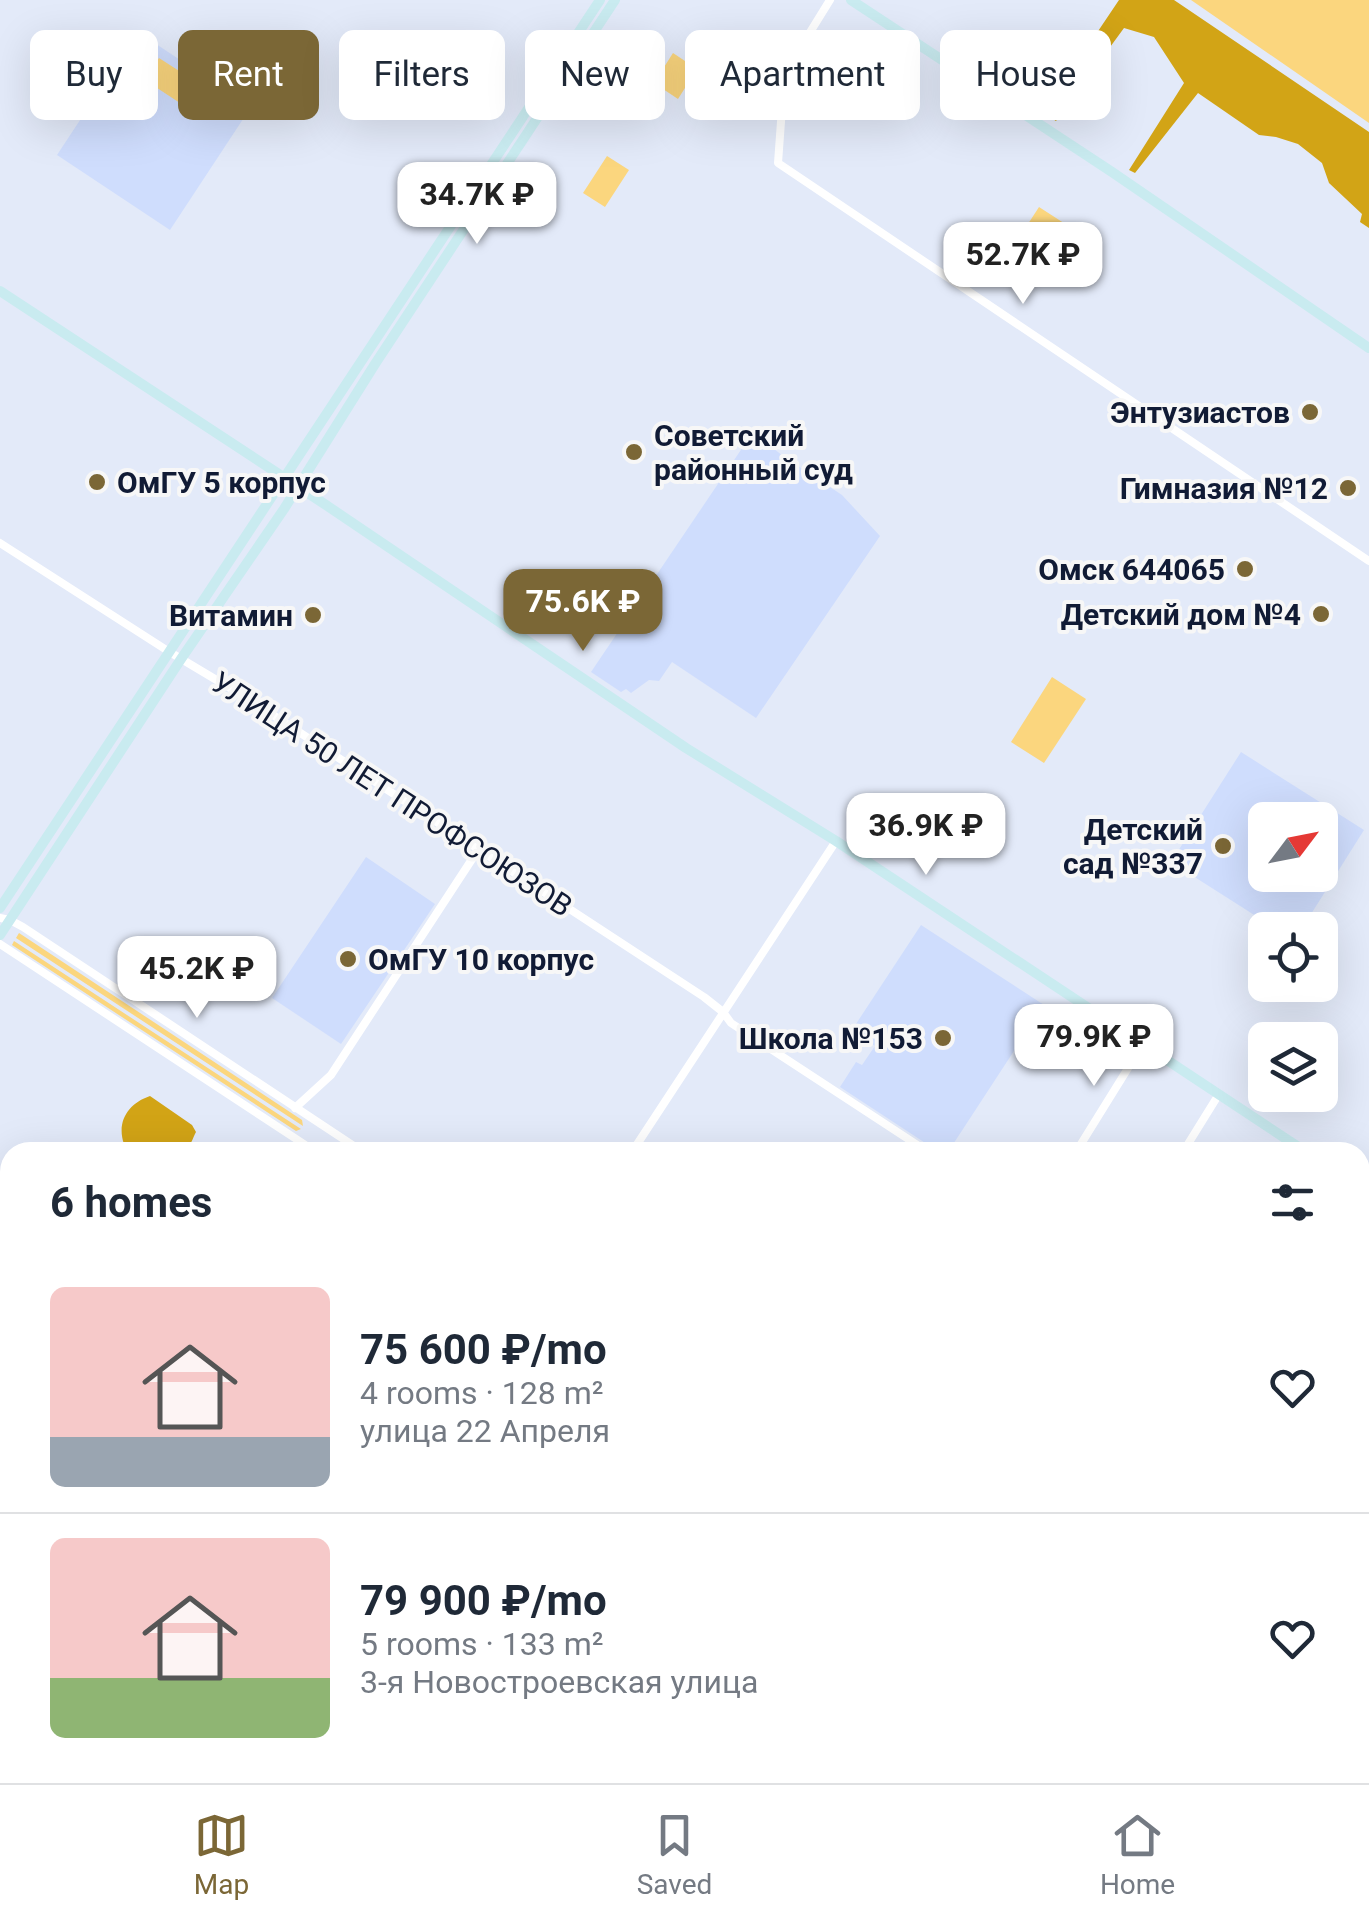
<!DOCTYPE html>
<meta charset="utf-8">
<style>
body{margin:0;font-family:Roboto,sans-serif;background:#f2f2f3;color:#1f2937;height:100vh;display:flex;flex-direction:column;font-size:38px;white-space:nowrap}
*{box-sizing:border-box;margin:0}
p{font-size:32px;color:#747a83}
.icon{flex:none;width:55px;height:55px;fill:none;stroke:currentColor;stroke-width:2;stroke-linecap:round;stroke-linejoin:round}
.map{position:relative;flex:1;overflow:hidden}
.sheet{position:absolute;left:0px;top:1142px;width:1370px;height:642px;display:flex;flex-direction:column;background:#fff;border-radius:30px 30px 0 0;box-shadow:0 10px 40px #0002}
.sheet>*{flex:none}
.top-card{position:absolute;left:30px;top:30px;width:1310px;height:90px;display:flex;gap:20px}
.needle{width:65px;rotate:58deg}
.fabs{position:absolute;left:1248px;top:802px;display:grid;gap:20px}
.fabs a{display:grid;place-items:center;width:90px;height:90px;border-radius:15px;background:#fff;box-shadow:0 10px 40px #0002;font-size:50px}
.price{position:absolute;translate:-50% -85px;padding:0 22px;border-radius:20px;background:#fff;color:#222;font-size:32px;line-height:65px;filter:drop-shadow(0 2px 5px #0008)}
.price::after{content:'';position:absolute;left:50%;top:60px;width:30px;height:22px;margin-left:-15px;background:inherit;clip-path:polygon(0 0,100% 0,50% 100%)}
.price.selected{background:#7b6736;color:#fff}
ul{padding:0;list-style:none}
li{display:flex;align-items:center;gap:30px;height:250px;padding:0 50px}
li+li{border-top:2px solid #e0e1e3}
li span{display:grid;place-items:center;flex:none;width:280px;height:200px;border-radius:15px;color:#555}
li>.icon{margin-inline-start:auto}
span .icon{width:120px;height:120px;fill:#fffc;stroke-width:1}
li b{font-size:42px}
h2{display:flex;justify-content:space-between;align-items:center;height:120px;padding:0 50px;font-size:42px}
.tag{padding:0 35px;border-radius:15px;background:#fff;box-shadow:0 10px 40px #0002;font-size:35px;line-height:90px}
.tag.selected{background:#7b6736;color:#fff}
.menu{display:flex;justify-content:space-around;align-items:center;height:140px;border-top:2px solid #e0e1e3;background:#fff;font-size:28px;color:#747a83}
.menu a{display:grid;justify-items:center;gap:5px}
.menu .selected{color:#7b6736}
.map>svg:first-child{display:block}
</style>
<div class="map">
<svg width="1369" height="1783" viewBox="0 0 1369 1783">
<rect width="100%" height="100%" fill="#e3eaf9"/>
<path fill="#cfddfd" fill-rule="evenodd" d="M138,32l113,75 -81,123 -113,-75z
M753,432l30,24 59,39 38,41 -124,182 -84,-56 -13,19 -10,-1 -18,13 -5,-4 -5,3 -30,-20z
M1241,752l123,78 -63,100h-23l-107,-68zM1265,820h55v55h-55z
M366,857l69,47 -94,140 -69,-46z
M921,925l123,80 -96,147h-9l-99,-65 16,-25 6,3 13,-19 -23,-16z
M1369,1296v160l-9,-14v-140z
M10,1454v126l-10,-15v-98z
M414,1775h184l-12,8h-167z"/>
<path fill="#fbd67e" d="M1191,0h178v123z
M673,53l24,16 -19,30 -24,-16z
M159,58l42,27 -15,22 -41,-27z
M607,156l22,14 -24,37 -22,-14z
M1039,207l31,20 -31,48 -31,-20z
M1052,677l34,22 -42,64 -33,-21z
M19,933l283,187 1,6 -287,-188z
M14,941l287,188 -5,2 -284,-186z"/>
<path fill="#d2a416" d="M1119,0h55l195,132v96l-9,-6 2,-8 -33,-31 -7,-20 -24,-19 -22,-7 -17,-2 -61,-42 -63,80 -6,-3 55,-87 -30,-46 -30,-9 -68,93 -13,-8z
M150,1096l42,29 4,7c-3,5 -4,11 -8,15 -12,14 -50,3 -64,-3 -8,-23 5,-41 26,-48z"/>
<g fill="none" stroke-linecap="round" stroke-linejoin="round">
<path stroke="#fff" stroke-width="8" d="M830,0l-31,50 -16,44 -5,69 591,398
M0,543l168,108 82,49 454,297 19,15 8,11 197,129
M0,918l10,2 13,7 340,225
M0,944l316,208
M295,1108l36,-33 147,-225
M632,1152l204,-311
M1076,1152l67,-108
M1183,1152l36,-58
M1360,1290l9,-6
M0,1374l10,7
M1360,1459l9,13
M1360,1629l9,14
M0,1646l10,-7
M1360,1771l9,-6
M315,1775l5,8
M851,1775l5,8
M878,1775l6,8
M1114,1775l6,8
M1230,1775l5,8
M168,1783l13,-8
M235,1783l12,-8
M612,1783l13,-8
M1339,1783l15,-8"/>
<path stroke="#c9ebf0" stroke-width="10" d="M851,0l261,172 257,176
M0,291l323,212 363,245 150,93 470,311
M0,908l600,-908
M0,935l181,-276 103,-150 91,-145 240,-364
M1360,1189l9,6"/>
</g>
<g fill="#7b6736" stroke="#f7f7f7" stroke-width="4">
<circle cx="1310" cy="412" r="10"/>
<circle cx="634" cy="452" r="10"/>
<circle cx="97" cy="482" r="10"/>
<circle cx="1348" cy="488" r="10"/>
<circle cx="1245" cy="569" r="10"/>
<circle cx="1321" cy="614" r="10"/>
<circle cx="313" cy="615" r="10"/>
<circle cx="1223" cy="846" r="10"/>
<circle cx="348" cy="959" r="10"/>
<circle cx="943" cy="1038" r="10"/>
</g>
<g text-anchor="middle" dominant-baseline="central" stroke-width="8" stroke-linejoin="round" paint-order="stroke">
<g font-size="30" font-weight="bold" fill="#111b35" stroke="#f7f7f7" text-anchor="end">
<text x="1290" y="412">Энтузиастов</text>
<text x="654" y="435" text-anchor="start">Советский<tspan x="654" dy="34">районный суд</tspan></text>
<text x="117" y="482" text-anchor="start">ОмГУ 5 корпус</text>
<text x="1328" y="488">Гимназия №12</text>
<text x="1225" y="569">Омск 644065</text>
<text x="1301" y="614">Детский дом №4</text>
<text x="293" y="615">Витамин</text>
<text x="1203" y="829">Детский<tspan x="1203" dy="34">сад №337</tspan></text>
<text x="368" y="959" text-anchor="start">ОмГУ 10 корпус</text>
<text x="923" y="1038">Школа №153</text>
</g>
<g font-size="30" fill="#111b35" stroke="#f7f7f7">
<text transform="translate(392 794) rotate(33)">УЛИЦА 50 ЛЕТ ПРОФСОЮЗОВ</text>
</g>
</g>
</svg>
<div class="fabs">
<a><svg class="needle" viewBox="-14 -14 28 28"><path d="M0-13l5 13h-10z" fill="#e53935"/><path d="M0 13l5-13h-10z" fill="#747a83"/></svg></a>
<a><svg class="icon" aria-label="locate" viewBox="0 0 24 24"><circle cx="12" cy="12" r="6"/><path d="M12 2v4M12 18v4M2 12h4M18 12h4"/></svg></a>
<a><svg class="icon" aria-label="layers" viewBox="0 0 24 24"><path d="M12 4l9 5-9 5-9-5zM3 14l9 5 9-5"/></svg></a>
</div>
<b class="price" style="left:477px;top:247px">34.7K ₽</b>
<b class="price" style="left:1023px;top:307px">52.7K ₽</b>
<b class="price selected" style="left:583px;top:654px">75.6K ₽</b>
<b class="price" style="left:926px;top:878px">36.9K ₽</b>
<b class="price" style="left:197px;top:1021px">45.2K ₽</b>
<b class="price" style="left:1094px;top:1089px">79.9K ₽</b>
<div class="top-card">
<a class="tag">Buy</a>
<a class="tag selected">Rent</a>
<a class="tag">Filters</a>
<a class="tag">New</a>
<a class="tag">Apartment</a>
<a class="tag">House</a>
</div>
<section class="sheet">
<h2>6 homes<svg class="icon" aria-label="filters" viewBox="0 0 24 24"><path d="M4 7h16M4 17h16"/><circle cx="9" cy="7" r="2"/><circle cx="15" cy="17" r="2"/></svg></h2>
<ul>
<li><span style="background:linear-gradient(#f6c9c9 75%,#9aa5b1 0)"><svg class="icon" aria-label="home" viewBox="0 0 24 24"><path d="M3 11l9-7 9 7M6 9v11h12V9"/></svg></span><div><b>75 600 ₽/mo</b><p>4 rooms · 128 m²</p><p>улица 22 Апреля</p></div><svg class="icon" aria-label="heart" viewBox="0 0 24 24"><path d="M12 20l-8-8c-3-5 5-10 8-4 3-6 11-1 8 4z"/></svg></li>
<li><span style="background:linear-gradient(#f6c9c9 70%,#8fb573 0)"><svg class="icon" aria-label="home" viewBox="0 0 24 24"><path d="M3 11l9-7 9 7M6 9v11h12V9"/></svg></span><div><b>79 900 ₽/mo</b><p>5 rooms · 133 m²</p><p>3-я Новостроевская улица</p></div><svg class="icon" aria-label="heart" viewBox="0 0 24 24"><path d="M12 20l-8-8c-3-5 5-10 8-4 3-6 11-1 8 4z"/></svg></li>
</ul>
</section>
</div>
<nav class="menu">
<a class="selected"><svg class="icon" aria-label="map" viewBox="0 0 24 24"><path d="M3 6l6-2 6 2 6-2v14l-6 2-6-2-6 2zM9 4v14M15 6v14"/></svg>Map</a>
<a><svg class="icon" aria-label="saved" viewBox="0 0 24 24"><path d="M7 4h10v16l-5-4-5 4z"/></svg>Saved</a>
<a><svg class="icon" aria-label="home" viewBox="0 0 24 24"><path d="M3 11l9-7 9 7M6 9v11h12V9"/></svg>Home</a>
</nav>
